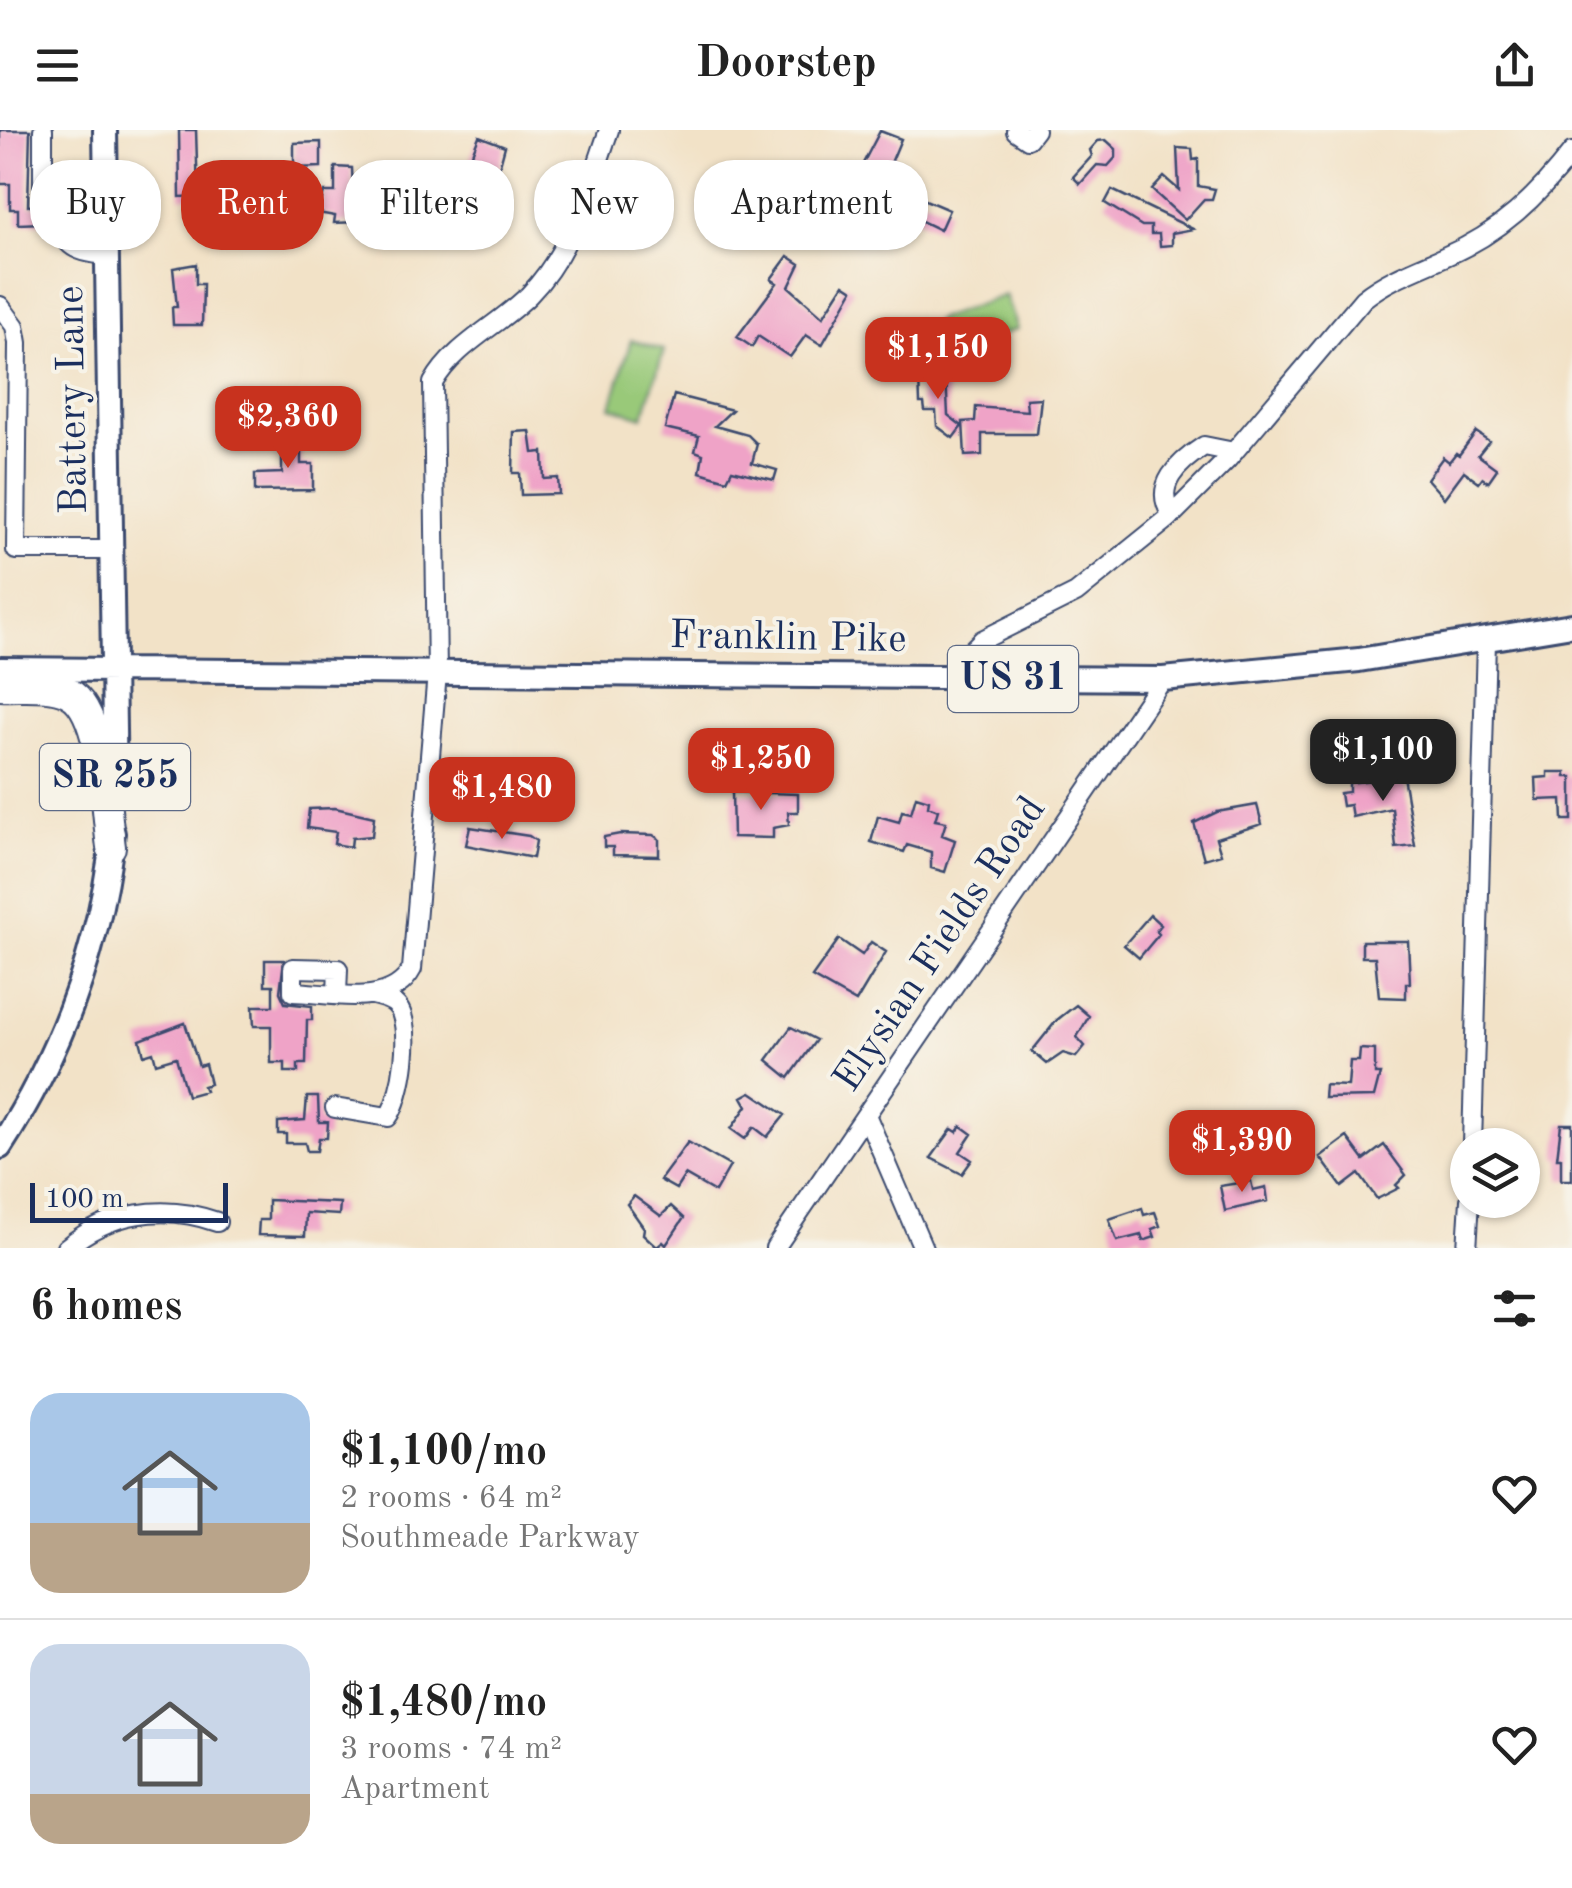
<!DOCTYPE html>
<meta charset="utf-8">
<style>
body{margin:0;font-family:"Old Standard TT",serif;background:#f2f2f2;color:#222;height:100vh;display:flex;flex-direction:column;font-size:38px;white-space:nowrap}
*{box-sizing:border-box;margin:0}
p{font-size:32px;color:#767676}
.icon{flex:none;width:55px;height:55px;fill:none;stroke:currentColor;stroke-width:2;stroke-linecap:round;stroke-linejoin:round}
.map{position:relative;height:1118px;overflow:hidden}
.drawer{display:flex;flex-direction:column;background:#fff;flex:1}
.drawer>*{flex:none}
.hud{position:absolute;left:30px;top:30px;width:1000px;height:90px;display:flex;gap:20px}
.buttons{position:absolute;left:1450px;top:998px;display:grid;gap:20px}
.buttons a{display:grid;place-items:center;width:90px;height:90px;border-radius:50%;background:#fff;box-shadow:0 2px 8px #0004;font-size:50px}
.scale{position:absolute;left:30px;bottom:25px;width:198px;box-sizing:border-box;padding-left:10px;border:5px solid #1b2f5e;border-top:0;font-size:28px;line-height:35px;white-space:nowrap;color:#1b2f5e;-webkit-text-stroke:8px #f7f3e8;paint-order:stroke}
.price{position:absolute;translate:-50% -85px;padding:0 22px;border-radius:20px;background:#c8321e;color:#fff;font-size:32px;line-height:65px;filter:drop-shadow(0 2px 5px #0008)}
.price::after{content:'';position:absolute;left:50%;top:60px;width:30px;height:22px;margin-left:-15px;background:inherit;clip-path:polygon(0 0,100% 0,50% 100%)}
.price.active{background:#222;color:#fff}
ul{padding:0;list-style:none}
li{display:flex;align-items:center;gap:30px;height:250px;padding:0 30px}
li+li{border-top:2px solid #e0e0e0}
li span{display:grid;place-items:center;flex:none;width:280px;height:200px;border-radius:30px;color:#555}
li>.icon{margin-inline-start:auto}
span .icon{width:120px;height:120px;fill:#fffc;stroke-width:1}
li b{font-size:42px}
h2{display:flex;justify-content:space-between;align-items:center;height:120px;padding:0 30px;font-size:42px}
.pill{padding:0 35px;border-radius:40px;background:#fff;box-shadow:0 2px 8px #0004;font-size:35px;line-height:90px}
.pill.active{background:#c8321e;color:#fff}
header{display:flex;justify-content:space-between;align-items:center;height:130px;padding:0 30px;background:#fff;font-size:45px;font-weight:700}
.map>svg:first-child{display:block}
</style>
<header><svg class="icon" aria-label="menu" viewBox="0 0 24 24"><path d="M4 6h16M4 12h16M4 18h16"/></svg>Doorstep<svg class="icon" aria-label="share" viewBox="0 0 24 24"><path d="M12 15V3M7 8l5-5 5 5M5 13v7h14v-7"/></svg></header>
<div class="map">
<svg width="1572" height="1118" viewBox="0 0 1572 1118">
<rect width="100%" height="100%" fill="#f7f3e8"/>
<filter id="ink" filterUnits="userSpaceOnUse"><feTurbulence type="fractalNoise" baseFrequency=".01" numOctaves="2"/><feDisplacementMap in="SourceGraphic" scale="20" xChannelSelector="R" yChannelSelector="G"/><feConvolveMatrix kernelMatrix="1 2 1 2 8 2 1 2 1" color-interpolation-filters="sRGB"/></filter>
<filter id="wash" filterUnits="userSpaceOnUse"><feTurbulence type="fractalNoise" baseFrequency=".0048" numOctaves="4" result="noise"/><feDisplacementMap in="SourceGraphic" scale="40" xChannelSelector="R" yChannelSelector="G"/><feGaussianBlur stdDeviation="2.25" result="paint"/><feColorMatrix in="noise" values="0 0 0 0 0 0 0 0 0 0 0 0 0 0 0 0 0 1.4 0 .05"/><feComposite in="paint" operator="in"/></filter>
<g filter="url(#wash)">
<rect width="100%" height="100%" fill="#f2e2c7"/>
<path fill="#99c979" stroke="#5a7c6c" stroke-width="2.5" d="M1005,165l12,34 -69,25 -13,-34z
M631,210l33,10 -21,67 -32,-10z"/>
<g id="blocks">
<path fill="#efa3c7" d="M0,0h30l-2,76 14,-1 2,18 -26,1v-15h-8v-25h-10z
M179,0h17l2,66 -18,1z
M880,1l21,8 -13,31 16,6 3,8 -11,10 -38,-21z
M479,6l26,10 -13,48 -24,-10 6,-15 -7,-3z
M1106,10l10,9v8l-8,9 -11,-1 -17,19 -7,-7 19,-21 -2,-6 8,-9z
M321,12v25l-27,1v-25z
M1177,18l15,1 1,11 5,-1v27l17,3 -3,10h-8l-19,21 -33,-30 12,-13 15,13z
M335,37l17,1 1,24h6v12h8v10h-8v8l-25,1 1,-7 -17,-3 6,-21h11z
M1112,60l81,39 -21,4v12l-12,1 -1,-12h-8v-8h-9l-37,-23z
M851,66l33,15 -7,15 -31,-18z
M923,69l26,11 -9,20 -25,-12z
M788,126l12,8 -11,23 34,30 21,-33 9,6 -31,55 -16,-10 -16,22 -32,-21 -6,11 -15,-10 40,-54 -6,-4z
M196,134v20h7l-1,41h-29l-1,-18h5l-4,-39z
M946,245l2,40 14,11 -9,12 -16,-12 -1,-15h-11l-1,-8h-4l-1,-27z
M674,265l58,15 -17,16 33,9 9,9 -5,19 25,7 -3,10 -42,-10 -5,10 -27,-8 3,-18 -8,-3 4,-15 -34,-8z
M1041,268l-4,36h-55v21l-17,1 -2,-34 12,-1 1,-14 51,4 -1,-12z
M530,301l3,22 10,-1 1,27 14,-1 1,16 -38,1 -1,-22h-7l1,-41z
M1476,302l13,9 -11,14 19,14 -9,13 -6,-4 -3,4 -15,-11 -20,27 -17,-19 16,-22 6,5 7,-9 3,2z
M282,308h19v26h12v26l-58,1v-17l27,-1z
M1548,642h18v5h6v43h-9l-1,-21 -25,1 -1,-22 12,-1z
M1403,646l12,70 -19,2 -4,-40 -40,9 -2,-12 -8,1 -2,-13 9,-1v-9z
M732,662l66,2v18h-10l1,13 -16,3v10l-40,-1z
M916,666l13,4 -1,6 10,4 -3,10 11,2 -4,13 13,5 -10,32 -14,-4v-16l-24,-7 -3,7 -33,-10 7,-26 21,6 3,-11 9,2z
M1257,675l5,19 -46,14 5,16 -17,5 -10,-36 23,-11z
M335,678l39,9 -2,19 -20,2 -1,9 -17,-3 2,-12 -29,-4 2,-19z
M470,697l59,9 7,5 -3,17 -67,-13z
M620,704l33,1 6,4v17l-46,-1v-8h-9v-10z
M1150,785l11,10 -5,6 3,3 -20,24 -15,-13z
M839,809l23,16 9,-13 15,10 -30,50 -44,-25z
M1362,811h46l2,42h-4v15l-27,-1 -4,-40h-13z
M265,830h19l-4,32 5,11 27,3v14h-5l-1,44h-8v8h-13v-9h-14v-37h-17l-1,-20h20v-21h-8z
M1076,875l13,11 -12,21 8,9 -9,11 -13,-4 -16,11 -15,-13 25,-31z
M185,893l14,43 6,-2 5,20 -7,2 2,5 -18,5 -11,-39 -20,6 -3,-11 -9,3 -4,-15z
M791,897l25,13 -27,38 -22,-18z
M1360,919l15,1v24h5l-6,23 -50,1 1,-13 23,1 2,-25h9z
M751,962l34,23 -18,22 -13,-10 -9,12 -14,-10 16,-23 -5,-9z
M307,967h11l1,25h9l-1,16h-8l-2,13h-10l-2,-8h-19v-9h-8v-12l27,-2z
M1561,994h11v56h-11v-22h-4z
M961,996l11,8 -12,18 12,8 -10,14 -31,-16 21,-29 5,3z
M1347,1007l17,23 20,-15 22,30 -10,10 3,3 -22,11 -18,-25 -17,13 -22,-30z
M688,1012l42,24 -15,26 -30,-17 -9,14 -16,-9z
M1251,1051l2,9 13,-3 2,14 -43,10 -5,-25z
M634,1066l27,20 10,-10 13,12 -18,27 -3,-3 -6,5 -14,-13 1,-6 -17,-24z
M268,1070l72,3 -1,12 -33,-2 -1,23 -47,-1 1,-15h9z
M1142,1078l2,7 11,-3 5,14 -8,3 3,8 -12,4 -2,-6 -24,6 -8,-22z"/>
</g>
</g>
<g filter="url(#ink)">
<use href="#blocks" fill-opacity="0" stroke="#3b4a6e" stroke-width="2.5"/>
<g fill="none" stroke-linecap="round" stroke-linejoin="round">
<defs>
<path id="minor" d="M43,0v57c35,34 -2,64 65,68
M1016,1l12,8 7,-9
M0,176l15,20 3,17 -2,207h98
M1172,385c-20,-29 7,-53 32,-69l30,6
M943,549l39,-39 94,-47 93,-75 58,-58 136,-161c25,-20 54,-30 83,-43 54,-23 91,-59 126,-104
M337,864l1,-25 -45,-1v24c39,1 98,17 119,-23l25,-296 -4,-290c20,-37 66,-58 96,-88 43,-44 60,-108 80,-165
M335,978l53,9c14,-18 27,-96 7,-113 -5,-5 -15,-7 -22,-9
M867,987l56,131
M1472,1015l14,-504
M66,1118c43,-36 97,-45 151,-26
M775,1118l388,-569
M1467,1118l3,-48"/>
<path id="major" d="M105,0l10,666
M0,539l1163,10 196,-19 213,-35
M0,1017c62,-95 100,-201 113,-314"/>
<path id="highway" d="M0,556c22,1 50,-3 69,7 34,17 37,119 42,154"/>
</defs>
<use href="#minor" stroke="#3b4a6e" stroke-width="22"/>
<use href="#major" stroke="#3b4a6e" stroke-width="28"/>
<use href="#highway" stroke="#3b4a6e" stroke-width="32"/>
<use href="#minor" stroke="#fff" stroke-width="18"/>
<use href="#major" stroke="#fff" stroke-width="22"/>
<use href="#highway" stroke="#fff" stroke-width="28"/>
</g>
</g>
<g text-anchor="middle" dominant-baseline="central" stroke-width="8" stroke-linejoin="round" paint-order="stroke">
<g fill="#f7f3e8" stroke="#5d6a87" stroke-width="2.5">
<rect x="948" y="516" width="130" height="66" rx="8"/>
<rect x="40" y="614" width="150" height="66" rx="8"/>
</g>
<g font-size="38" font-weight="bold" fill="#1b2f5e">
<text x="1013" y="549">US 31</text>
<text x="115" y="647">SR 255</text>
</g>
<g font-size="40" fill="#1b2f5e" stroke="#f7f3e8">
<text transform="translate(74 270) rotate(-91)">Battery Lane</text>
<text transform="translate(788 509) rotate(1)">Franklin Pike</text>
<text transform="translate(941 815) rotate(-56)">Elysian Fields Road</text>
</g>
</g>
</svg>
<div class="buttons">
<a><svg class="icon" aria-label="layers" viewBox="0 0 24 24"><path d="M12 4l9 5-9 5-9-5zM3 14l9 5 9-5"/></svg></a>
</div>
<div class="scale">100 m</div>
<b class="price" style="left:938px;top:272px">$1,150</b>
<b class="price" style="left:288px;top:341px">$2,360</b>
<b class="price active" style="left:1383px;top:674px">$1,100</b>
<b class="price" style="left:761px;top:683px">$1,250</b>
<b class="price" style="left:502px;top:712px">$1,480</b>
<b class="price" style="left:1242px;top:1065px">$1,390</b>
<div class="hud">
<a class="pill">Buy</a>
<a class="pill active">Rent</a>
<a class="pill">Filters</a>
<a class="pill">New</a>
<a class="pill">Apartment</a>
</div>
</div>
<section class="drawer">
<h2>6 homes<svg class="icon" aria-label="filters" viewBox="0 0 24 24"><path d="M4 7h16M4 17h16"/><circle cx="9" cy="7" r="2"/><circle cx="15" cy="17" r="2"/></svg></h2>
<ul>
<li><span style="background:linear-gradient(#a9c7e8 65%,#b9a48a 0)"><svg class="icon" aria-label="home" viewBox="0 0 24 24"><path d="M3 11l9-7 9 7M6 9v11h12V9"/></svg></span><div><b>$1,100/mo</b><p>2 rooms · 64 m²</p><p>Southmeade Parkway</p></div><svg class="icon" aria-label="heart" viewBox="0 0 24 24"><path d="M12 20l-8-8c-3-5 5-10 8-4 3-6 11-1 8 4z"/></svg></li>
<li><span style="background:linear-gradient(#c9d6e8 75%,#b9a48a 0)"><svg class="icon" aria-label="home" viewBox="0 0 24 24"><path d="M3 11l9-7 9 7M6 9v11h12V9"/></svg></span><div><b>$1,480/mo</b><p>3 rooms · 74 m²</p><p>Apartment</p></div><svg class="icon" aria-label="heart" viewBox="0 0 24 24"><path d="M12 20l-8-8c-3-5 5-10 8-4 3-6 11-1 8 4z"/></svg></li>
</ul>
</section>
